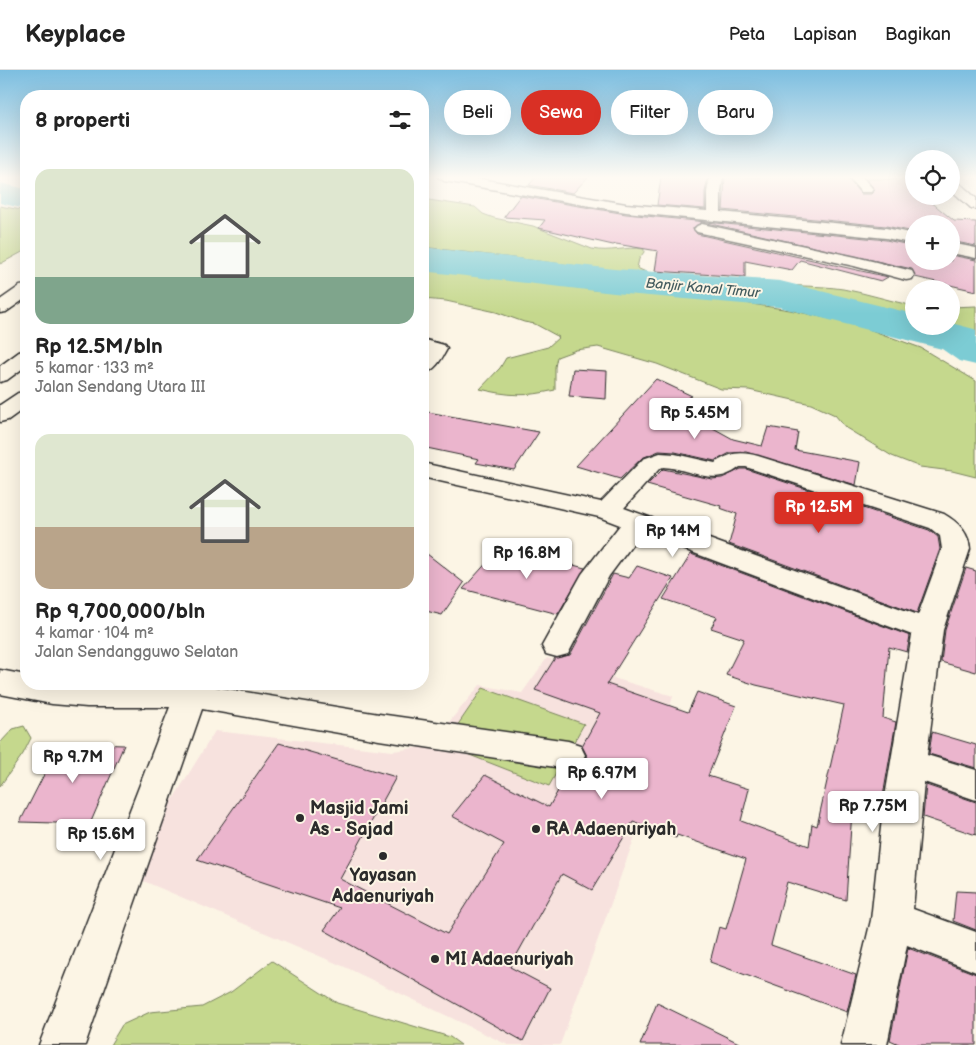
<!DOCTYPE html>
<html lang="id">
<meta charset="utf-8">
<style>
body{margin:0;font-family:"Balsamiq Sans",sans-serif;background:#f6f6f6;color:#222;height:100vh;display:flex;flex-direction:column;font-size:19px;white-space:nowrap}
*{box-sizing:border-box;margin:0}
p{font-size:16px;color:#767676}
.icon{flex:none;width:28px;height:28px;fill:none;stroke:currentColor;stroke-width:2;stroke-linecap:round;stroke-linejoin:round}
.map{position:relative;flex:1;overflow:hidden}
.panel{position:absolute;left:20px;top:20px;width:409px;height:600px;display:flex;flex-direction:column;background:#fff;border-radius:20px;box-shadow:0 5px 20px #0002}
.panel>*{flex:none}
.guide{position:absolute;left:444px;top:20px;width:456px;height:45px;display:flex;gap:10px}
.buttons{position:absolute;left:905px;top:80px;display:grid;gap:10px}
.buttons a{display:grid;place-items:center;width:55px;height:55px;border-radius:50%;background:#fff;box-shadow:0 5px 20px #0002;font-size:25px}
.price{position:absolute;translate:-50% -42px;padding:0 11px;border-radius:5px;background:#fff;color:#222;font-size:16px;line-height:32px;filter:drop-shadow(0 1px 2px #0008)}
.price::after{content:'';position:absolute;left:50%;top:30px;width:15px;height:11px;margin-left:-8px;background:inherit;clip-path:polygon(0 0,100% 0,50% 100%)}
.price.active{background:#d93025;color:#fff}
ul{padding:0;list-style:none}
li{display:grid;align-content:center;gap:10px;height:265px;padding:0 15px}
li span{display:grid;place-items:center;height:155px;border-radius:15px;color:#555}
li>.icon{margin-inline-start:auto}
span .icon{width:90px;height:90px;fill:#fffc;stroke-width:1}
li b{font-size:21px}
h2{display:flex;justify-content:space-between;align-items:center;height:60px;padding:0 15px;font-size:21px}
.chip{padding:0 18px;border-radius:22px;background:#fff;box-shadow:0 5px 20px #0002;font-size:18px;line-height:45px}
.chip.active{background:#d93025;color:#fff}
header{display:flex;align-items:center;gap:30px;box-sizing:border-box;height:70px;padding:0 25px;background:#fff;border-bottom:1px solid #e0e0e0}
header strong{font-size:24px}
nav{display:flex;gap:28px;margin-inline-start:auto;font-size:18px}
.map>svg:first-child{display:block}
</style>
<header>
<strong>Keyplace</strong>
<nav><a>Peta</a><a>Lapisan</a><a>Bagikan</a></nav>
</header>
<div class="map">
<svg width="976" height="975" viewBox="0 0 976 975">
<rect width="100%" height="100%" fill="#fcf5e5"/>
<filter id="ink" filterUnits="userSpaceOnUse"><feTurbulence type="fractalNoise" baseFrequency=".02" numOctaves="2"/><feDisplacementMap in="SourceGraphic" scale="10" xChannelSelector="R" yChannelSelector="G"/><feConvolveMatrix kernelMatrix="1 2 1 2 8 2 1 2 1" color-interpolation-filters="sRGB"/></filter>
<g filter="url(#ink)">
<path fill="#f7e2de" d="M547,588l126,38 -39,143 -74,206h-52l-163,-78 -218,-93 88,-143 178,20 36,-5 51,-61 42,8z"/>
<path fill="#c5d88d" stroke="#78825c" d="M422,129l53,8 8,7 11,4 39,8 59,23c18,4 34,-3 52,0v3l-5,7 -2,9 9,4 -1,1h-9l-213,-26z
M0,136l26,5v39l-26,14z
M422,198l173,22 130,10 65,10 67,15 64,23 55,33v96l-24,-6 -32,-4 -28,-11 -46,-28 -11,-13 -24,-11 -62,-14 -28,-1 -64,-25 -59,-17 -22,3 -19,7 -2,10v23c-29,7 -46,6 -75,-1l20,-21 6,-10 42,-11 11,-10 -24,-13 -11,-2 -28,-10 -50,-11 -23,-2z
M766,213c26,4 51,2 77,6 23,4 47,12 71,17v14l-74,-20 -61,-9 -20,-6z
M976,236v30l-38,-10h13v-19z
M483,618l101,36 -35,62 -105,-41z
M24,656l7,12 -8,16 -23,32v-43l13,-14z
M272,891l65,42 113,34 11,8h-351l12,-20 28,-13 52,-5 29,-15z"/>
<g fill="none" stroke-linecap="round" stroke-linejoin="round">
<path fill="#7bccd4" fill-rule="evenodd" d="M0,113l26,6v20l-26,-6z
M422,177l192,22 166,12 134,33v12h37v-3l23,6 2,1v35l-17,-4 -17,-12 -163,-42 -165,-14 -192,-22z"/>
</g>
<path fill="#ebb5cd" stroke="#2b2b2b" d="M536,107h52l-15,16 -44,-8z
M661,107h47l-3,15v17l-48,-4z
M725,107l122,1 14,16h10l4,-4 -9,-11h48v17h10l30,25 22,1v24l-25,-5v-17h-37v8l-28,-6 -163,-16z
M520,126l106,18 260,26 28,6v15h37v-6l25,5v31l-61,-14 -3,-8 -210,-47 -9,6 4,6 191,43 -7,4 -81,-21 -8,10 -47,-9v16l-90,-6 3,-20 -42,-7 -3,1 -74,-17 6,-8 -41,-3z
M573,299l34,2 -1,28 -37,-3z
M656,309l36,17 -28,13 22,4 47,26 29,7 6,-19 30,5 -3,18 65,12 -4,23 -110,-33 -16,1 -15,8 -40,-9 -16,-1 -17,7 -22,21 -44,-13z
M422,341l117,21 -25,38 -38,-7 3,-4 -57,-12z
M663,399l49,10 10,-1 19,-9h5l183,61 9,7 2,12 -23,64 -188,-69 8,-30 -17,-6 1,-2 -74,-21z
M501,477l84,21 -27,46 -95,-25z
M422,480l42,33 -22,32 -20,-5z
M691,484l219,82 -3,16 -18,-5 -6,71 13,4 -14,80 -6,-2v3l-23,-7 -7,104 -59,-18 -16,63 85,30 -9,37 -137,-50 9,-35 7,2 20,-70 -69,-24 -1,3 -43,-16 -41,68 -30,-16 -52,93 40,21 -27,53 -199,-111 16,-22 -143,-48 82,-117 117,34 -56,102 107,55 57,-90 -52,-28 33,-41 64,32 20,-36 13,-5 5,-10 -5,-10 18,-33 -65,-23 20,-32 15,-3 43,-81 16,4 8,-12 36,12 -66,106 81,28 9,-20 39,14 -28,70 41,13 -8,32 68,25 3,-22 5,2 27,-121 -88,-20 -30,-10 18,-36 -33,-11 6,-11 -54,-18z
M966,498l10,3v101l-35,-10 4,-32z
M932,662l44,13v23l-47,-14z
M60,673l64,2 -34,79 -70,-2z
M926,715l50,17v33l-53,-18z
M956,821l20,1v38l-23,-9z
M908,878l68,26v71h-75l-11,-5z
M657,933l86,42h-103z"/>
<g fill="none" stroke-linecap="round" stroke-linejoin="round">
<defs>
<path id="minor" d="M438,107h31l157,27 81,7v-19l3,-15h13l-2,15v20l165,16 28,6v10l-28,-6 -260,-26 -182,-31z
M848,107h14l11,12 -2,3h-10z
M951,109l5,1 20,18v11l-5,-1 -20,-18z
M702,154l154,33 56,14 2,4 -2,4 -6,1 -52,-14 -157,-34 -3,-3 3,-3z
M951,173l25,5v10l-25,-5z
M26,215v13l-20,14 -6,1v-13l20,-14z
M422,269l22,6 3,4c-6,11 -12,22 -25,25v-18l4,-4 -4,-1z
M26,280v16l-19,14 -7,2v-16l19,-14z
M26,322v15l-18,13 -8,2v-17l18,-12z
M660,383l15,1 40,9c15,-10 25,-12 43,-7l186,58c14,8 25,19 26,35l-27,81 -16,125 49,15v30l-52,-18 -11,127 63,23v40l-69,-27 -20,100h-46l30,-125 12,-111 29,-174 -271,-102 -32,43 -41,78 -11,3 -11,-3 -4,-8 40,-72 38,-49 -21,-8 -177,-40v-14l179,39 42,-43zM663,397c31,2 50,21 77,0h6l184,61 10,8 2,13 -24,66 -294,-107 35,-39z
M0,600l26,5v9h191l-2,3 164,27 189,27 12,4 5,10 -5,10 -12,4 -189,-29 -177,-31 -117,336h-46l131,-338h-83l-35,-3 -52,-10z"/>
</defs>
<use href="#minor" stroke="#2b2b2b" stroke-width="3"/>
<use href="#minor" fill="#fcf5e5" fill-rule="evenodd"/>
</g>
</g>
<linearGradient id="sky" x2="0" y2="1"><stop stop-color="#7cbee0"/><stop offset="0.44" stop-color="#fefaf3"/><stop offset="1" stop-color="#fefaf3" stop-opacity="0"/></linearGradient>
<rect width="976" height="244" fill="url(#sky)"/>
<g fill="#2b2b2b" stroke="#fcf5e5" stroke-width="2">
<circle cx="300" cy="748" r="5"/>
<circle cx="536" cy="759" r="5"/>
<circle cx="383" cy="786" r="5"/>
<circle cx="435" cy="889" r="5"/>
</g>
<g text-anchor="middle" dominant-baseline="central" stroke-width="4" stroke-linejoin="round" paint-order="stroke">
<g font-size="14" font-style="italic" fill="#435b5e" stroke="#fcf5e5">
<text transform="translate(703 218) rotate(5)">Banjir Kanal Timur</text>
</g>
<g font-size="18" font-weight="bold" fill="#2b2b2b" stroke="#fcf5e5" text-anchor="start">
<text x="310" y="738">Masjid Jami<tspan x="310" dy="21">As - Sajad</tspan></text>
<text x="546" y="759">RA Adaenuriyah</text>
<text x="383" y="805" text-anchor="middle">Yayasan<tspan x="383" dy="21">Adaenuriyah</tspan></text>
<text x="445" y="889">MI Adaenuriyah</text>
</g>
</g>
</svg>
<div class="buttons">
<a><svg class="icon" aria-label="locate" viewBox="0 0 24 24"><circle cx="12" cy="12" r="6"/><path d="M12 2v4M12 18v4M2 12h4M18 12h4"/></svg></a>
<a>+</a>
<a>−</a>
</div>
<b class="price" style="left:695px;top:370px">Rp 5.45M</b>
<b class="price active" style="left:819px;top:464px">Rp 12.5M</b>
<b class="price" style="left:673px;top:488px">Rp 14M</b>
<b class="price" style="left:527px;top:510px">Rp 16.8M</b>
<b class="price" style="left:73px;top:714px">Rp 9.7M</b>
<b class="price" style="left:602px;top:730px">Rp 6.97M</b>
<b class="price" style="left:873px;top:763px">Rp 7.75M</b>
<b class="price" style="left:101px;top:791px">Rp 15.6M</b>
<div class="guide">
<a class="chip">Beli</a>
<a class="chip active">Sewa</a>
<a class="chip">Filter</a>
<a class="chip">Baru</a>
</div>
<section class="panel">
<h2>8 properti<svg class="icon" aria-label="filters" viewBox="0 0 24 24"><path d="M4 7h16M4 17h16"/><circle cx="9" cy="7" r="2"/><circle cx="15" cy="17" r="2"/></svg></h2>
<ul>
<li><span style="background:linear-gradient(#dfe7d0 70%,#7fa58c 0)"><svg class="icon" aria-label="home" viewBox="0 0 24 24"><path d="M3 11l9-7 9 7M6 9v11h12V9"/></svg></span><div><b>Rp 12.5M/bln</b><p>5 kamar · 133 m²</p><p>Jalan Sendang Utara III</p></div></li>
<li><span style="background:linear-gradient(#dfe7d0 60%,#b9a48a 0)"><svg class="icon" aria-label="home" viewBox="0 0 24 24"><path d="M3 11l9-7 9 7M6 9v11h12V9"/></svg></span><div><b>Rp 9,700,000/bln</b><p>4 kamar · 104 m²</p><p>Jalan Sendangguwo Selatan</p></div></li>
</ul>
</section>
</div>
